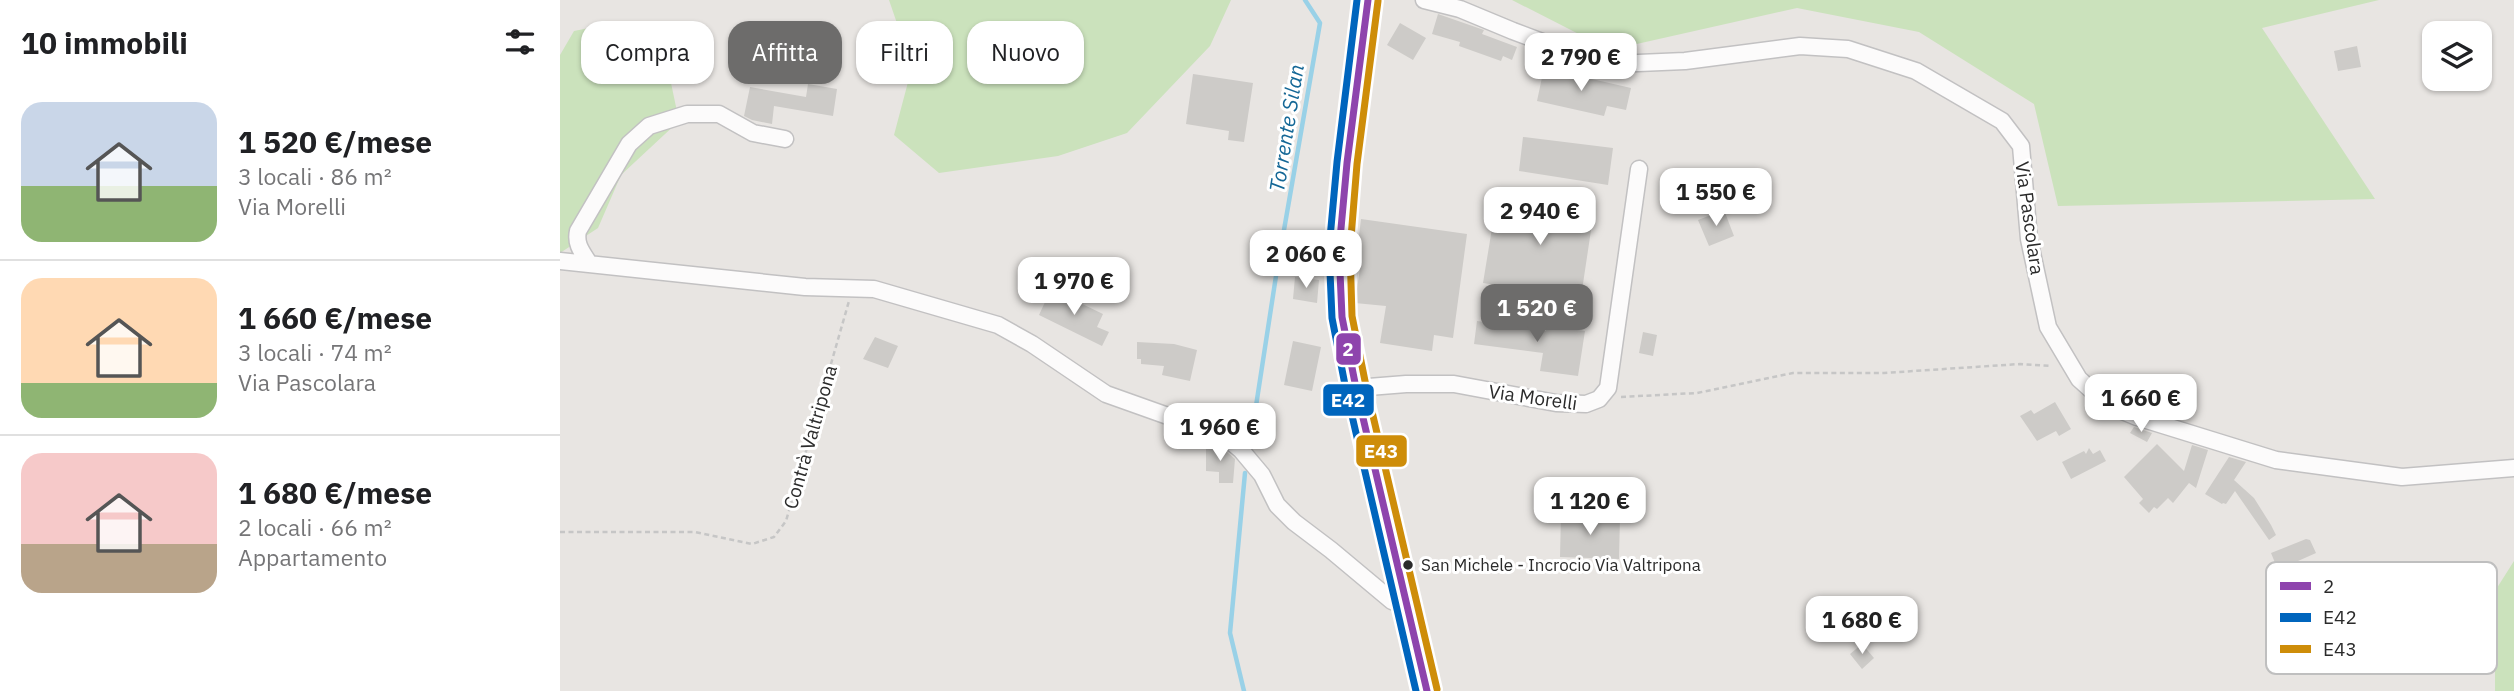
<!DOCTYPE html>
<html lang="it">
<meta charset="utf-8">
<style>
body{margin:0;font-family:"IBM Plex Sans",sans-serif;background:#f6f6f6;color:#202124;height:100vh;display:flex;flex-direction:column;font-size:26px;white-space:nowrap}
*{box-sizing:border-box;margin:0}
p{font-size:23px;color:#757577}
.icon{flex:none;width:38px;height:38px;fill:none;stroke:currentColor;stroke-width:2;stroke-linecap:round;stroke-linejoin:round}
.map{position:relative;flex:1;overflow:hidden}
.drawer{display:flex;flex-direction:column;background:#fff;width:560px}
.drawer>*{flex:none}
.banner{position:absolute;left:21px;top:21px;width:665px;height:63px;display:flex;gap:14px}
.tools{position:absolute;left:1862px;top:21px;display:grid;gap:14px}
.tools a{display:grid;place-items:center;width:70px;height:70px;border-radius:14px;background:#fff;box-shadow:0 2px 5px #0004;font-size:35px}
.price{position:absolute;translate:-50% -60px;padding:0 16px;border-radius:14px;background:#fff;color:#222;font-size:23px;line-height:46px;filter:drop-shadow(0 2px 4px #0008)}
.price::after{content:'';position:absolute;left:50%;top:42px;width:21px;height:16px;margin-left:-10px;background:inherit;clip-path:polygon(0 0,100% 0,50% 100%)}
.price.selected{background:#6d6c6b;color:#fff}
ul{padding:0;list-style:none}
li{display:flex;align-items:center;gap:21px;height:175px;padding:0 21px}
li+li{border-top:2px solid #e0e0e0}
li span{display:grid;place-items:center;flex:none;width:196px;height:140px;border-radius:21px;color:#555}
li>.icon{margin-inline-start:auto}
span .icon{width:84px;height:84px;fill:#fffc;stroke-width:1}
li b{font-size:30px}
h2{display:flex;justify-content:space-between;align-items:center;height:84px;padding:0 21px;font-size:30px}
.chip{padding:0 24px;border-radius:21px;background:#fff;box-shadow:0 2px 5px #0004;font-size:24px;line-height:63px}
.chip.selected{background:#6d6c6b;color:#fff}
main{display:flex;flex:1;min-height:0}
.map>svg:first-child{display:block}
</style>
<main>
<section class="drawer">
<h2>10 immobili<svg class="icon" aria-label="filters" viewBox="0 0 24 24"><path d="M4 7h16M4 17h16"/><circle cx="9" cy="7" r="2"/><circle cx="15" cy="17" r="2"/></svg></h2>
<ul>
<li><span style="background:linear-gradient(#c9d6e8 60%,#8fb573 0)"><svg class="icon" aria-label="home" viewBox="0 0 24 24"><path d="M3 11l9-7 9 7M6 9v11h12V9"/></svg></span><div><b>1 520 €/mese</b><p>3 locali · 86 m²</p><p>Via Morelli</p></div></li>
<li><span style="background:linear-gradient(#ffd9b3 75%,#8fb573 0)"><svg class="icon" aria-label="home" viewBox="0 0 24 24"><path d="M3 11l9-7 9 7M6 9v11h12V9"/></svg></span><div><b>1 660 €/mese</b><p>3 locali · 74 m²</p><p>Via Pascolara</p></div></li>
<li><span style="background:linear-gradient(#f6c9c9 65%,#b9a48a 0)"><svg class="icon" aria-label="home" viewBox="0 0 24 24"><path d="M3 11l9-7 9 7M6 9v11h12V9"/></svg></span><div><b>1 680 €/mese</b><p>2 locali · 66 m²</p><p>Appartamento</p></div></li>
</ul>
</section>
<div class="map">
<svg width="1954" height="691" viewBox="0 0 1954 691">
<rect width="100%" height="100%" fill="#e8e5e2"/>
<path fill="#cbe2bc" d="M329,0h342l-21,46 -83,87 -69,23 -119,17 -45,-38 18,-68z
M952,0h867l-117,28 113,171 -317,7 -24,-102 -115,-72 -122,-24 -187,42z
M44,25l49,24 18,34 8,38 -58,54 -23,53 -38,25v-198l14,-24z
M1954,561v130h-19v-100z"/>
<g fill="none" stroke-linecap="round" stroke-linejoin="round">
<path stroke="#99d1e7" stroke-width="4.5" d="M692,432l24,-156 44,-253 -15,-23
M684,691l-14,-58 15,-160"/>
</g>
<path fill="#cdcbc8" d="M878,14l46,16 -2,4 35,13 -5,13 -9,-4 -2,5 -42,-15 1,-4 -28,-8z
M840,23l26,15 -13,22 -26,-15z
M1797,46l4,21 -23,4 -4,-20z
M984,68l87,20 -5,22 -19,-4 -3,10 -67,-15z
M633,74l60,9 -9,59 -16,-2 1,-9 -43,-7z
M248,84l29,5 -4,27 -59,-10 -2,18 -20,-4 -8,-4 6,-29 56,10z
M963,137l90,11 -5,37 -89,-14z
M972,196l53,7 -2,12 10,2 -12,80 -98,-14 12,-73 24,3 1,-7 9,1z
M1164,210l10,26 -25,10 -11,-26z
M801,219l106,15 -14,104 -19,-3 -2,16 -52,-8 6,-37 -31,-3 6,-42 -5,-1z
M735,277l24,3 -2,23 -24,-4z
M491,289l52,25 -6,13 12,5 -7,14 -63,-31z
M917,321l69,10 1,-5 38,5 -7,45 -38,-5 3,-18 -69,-9z
M1083,332l14,3 -4,21 -14,-3z
M315,337l23,9 -10,22 -25,-9z
M733,341l28,6 -9,44 -28,-6z
M577,342l37,2 23,6 -7,31 -28,-6 2,-9 -23,-2v-5h-4z
M1616,377l11,8 -15,22 -11,-8z
M1495,402l16,27 -12,7 -3,-5 -19,10 -17,-25 11,-6 3,4z
M1574,427l18,6 -5,9 -17,-9z
M646,441l13,4 16,14 -2,24h-14v-11l-13,-1z
M1597,444l27,27 8,-26 16,5 -12,38 -7,-5 -16,20 -5,-5 -11,11 -3,-2 -5,6 -10,-10 4,-4 -19,-22z
M1529,448l4,6 7,-4 6,11 -35,18 -9,-17 22,-11 2,3z
M1669,457l17,5 -12,18 20,18 17,27 5,10 -7,5 -34,-49 -9,13 -3,-1 -1,1 -17,-10z
M1001,514l59,3 -1,42 -59,-2z
M1746,539l4,1 6,13 -18,8 8,18 -21,8 -14,-34z
M1302,644l12,14 -12,11 -12,-15z"/>
<g fill="none" stroke-linecap="round" stroke-linejoin="round">
<defs>
<path id="street" d="M864,0l36,9 53,22 74,28 28,5 70,-3 115,-15 48,3 68,22 86,50 19,25 8,93 19,88 31,52 29,26 29,12 139,43 126,17 112,-9
M0,261l245,26 69,2 124,36 34,19 74,50 118,42 17,14 21,25 15,30 17,17 37,28 61,51 15,6
M29,263c-7,-11 -14,-19 -11,-32l51,-87 20,-18 38,-12h32l34,19 32,6
M796,388l50,-4h48l102,19 30,1 13,-5 9,-11 31,-219"/>
<path id="secondary" d="M808,0l-21,163 -8,87 3,67 14,71 71,303"/>
</defs>
<use href="#street" stroke="#c2c1c2" stroke-width="19"/>
<use href="#secondary" stroke="#c2c1c2" stroke-width="26"/>
<path stroke="#c6c6c6" stroke-width="2.5" stroke-dasharray="5 3.5" stroke-linecap="butt" d="M1061,397l76,-4 96,-20h91l136,-9 32,2
M0,532h135l57,12 22,-7 12,-16 63,-220"/>
<use href="#street" stroke="#fcfbfb" stroke-width="16"/>
<use href="#secondary" stroke="#fcfbfb" stroke-width="23"/>
<defs>
<path id="bus-1" d="M808,0l-21,163 -8,87 3,67 14,71 71,303"/>
<path id="bus-2" d="M797,0l-20,162 -8,87 3,69 14,72 70,301"/>
<path id="bus-3" d="M818,1l-21,163 -7,86 2,66 14,70 71,303"/>
</defs>
<use href="#bus-1" stroke="#fff" stroke-width="12"/>
<use href="#bus-2" stroke="#fff" stroke-width="12"/>
<use href="#bus-3" stroke="#fff" stroke-width="12"/>
<use href="#bus-1" stroke="#8e44ad" stroke-width="7"/>
<use href="#bus-2" stroke="#0065bd" stroke-width="7"/>
<use href="#bus-3" stroke="#ce8d09" stroke-width="7"/>
</g>
<circle fill="#2b2b2b" stroke="#fff" stroke-width="2.5" cx="848" cy="565" r="6"/>
<g text-anchor="middle" dominant-baseline="central" stroke-width="6" stroke-linejoin="round" paint-order="stroke">
<g font-size="17" fill="#2b2b2b" stroke="#fff" text-anchor="start">
<text x="861" y="565">San Michele - Incrocio Via Valtripona</text>
</g>
<g font-size="19" fill="#2b2b2b" stroke="#fff">
<text transform="translate(1470 218) rotate(82)">Via Pascolara</text>
<text transform="translate(973 397) rotate(8)">Via Morelli</text>
<text transform="translate(250 437) rotate(-74)">Contrà Valtripona</text>
</g>
<g font-size="21" font-style="italic" fill="#146796" stroke="#fff">
<text transform="translate(726 128) rotate(-81)">Torrente Silan</text>
</g>
</g>
<rect x="1706" y="562" width="231" height="112" rx="10" fill="#fff" stroke="#bfbfbf" stroke-width="2"/>
<rect x="1720" y="582" width="31" height="8" fill="#8e44ad"/>
<rect x="1720" y="613" width="31" height="9" fill="#0065bd"/>
<rect x="1720" y="645" width="31" height="8" fill="#ce8d09"/>
<g font-size="19" fill="#2b2b2b">
<text x="1763" y="593">2</text>
<text x="1763" y="624">E42</text>
<text x="1763" y="656">E43</text>
</g>
<g stroke="#fff" stroke-width="2.5">
<rect x="775" y="332" width="27" height="34" rx="7" fill="#8e44ad"/>
<rect x="762" y="383" width="53" height="34" rx="7" fill="#0065bd"/>
<rect x="795" y="434" width="53" height="34" rx="7" fill="#ce8d09"/>
</g>
<g font-size="19" text-anchor="middle" font-weight="bold" fill="#fff">
<text x="788" y="356">2</text>
<text x="788" y="407">E42</text>
<text x="821" y="458">E43</text>
</g>
</svg>
<div class="tools">
<a><svg class="icon" aria-label="layers" viewBox="0 0 24 24"><path d="M12 4l9 5-9 5-9-5zM3 14l9 5 9-5"/></svg></a>
</div>
<b class="price" style="left:1021px;top:93px">2 790 €</b>
<b class="price" style="left:1156px;top:228px">1 550 €</b>
<b class="price" style="left:980px;top:247px">2 940 €</b>
<b class="price" style="left:746px;top:290px">2 060 €</b>
<b class="price" style="left:514px;top:317px">1 970 €</b>
<b class="price selected" style="left:977px;top:344px">1 520 €</b>
<b class="price" style="left:1581px;top:434px">1 660 €</b>
<b class="price" style="left:660px;top:463px">1 960 €</b>
<b class="price" style="left:1030px;top:537px">1 120 €</b>
<b class="price" style="left:1302px;top:656px">1 680 €</b>
<div class="banner">
<a class="chip">Compra</a>
<a class="chip selected">Affitta</a>
<a class="chip">Filtri</a>
<a class="chip">Nuovo</a>
</div>
</div>
</main>
